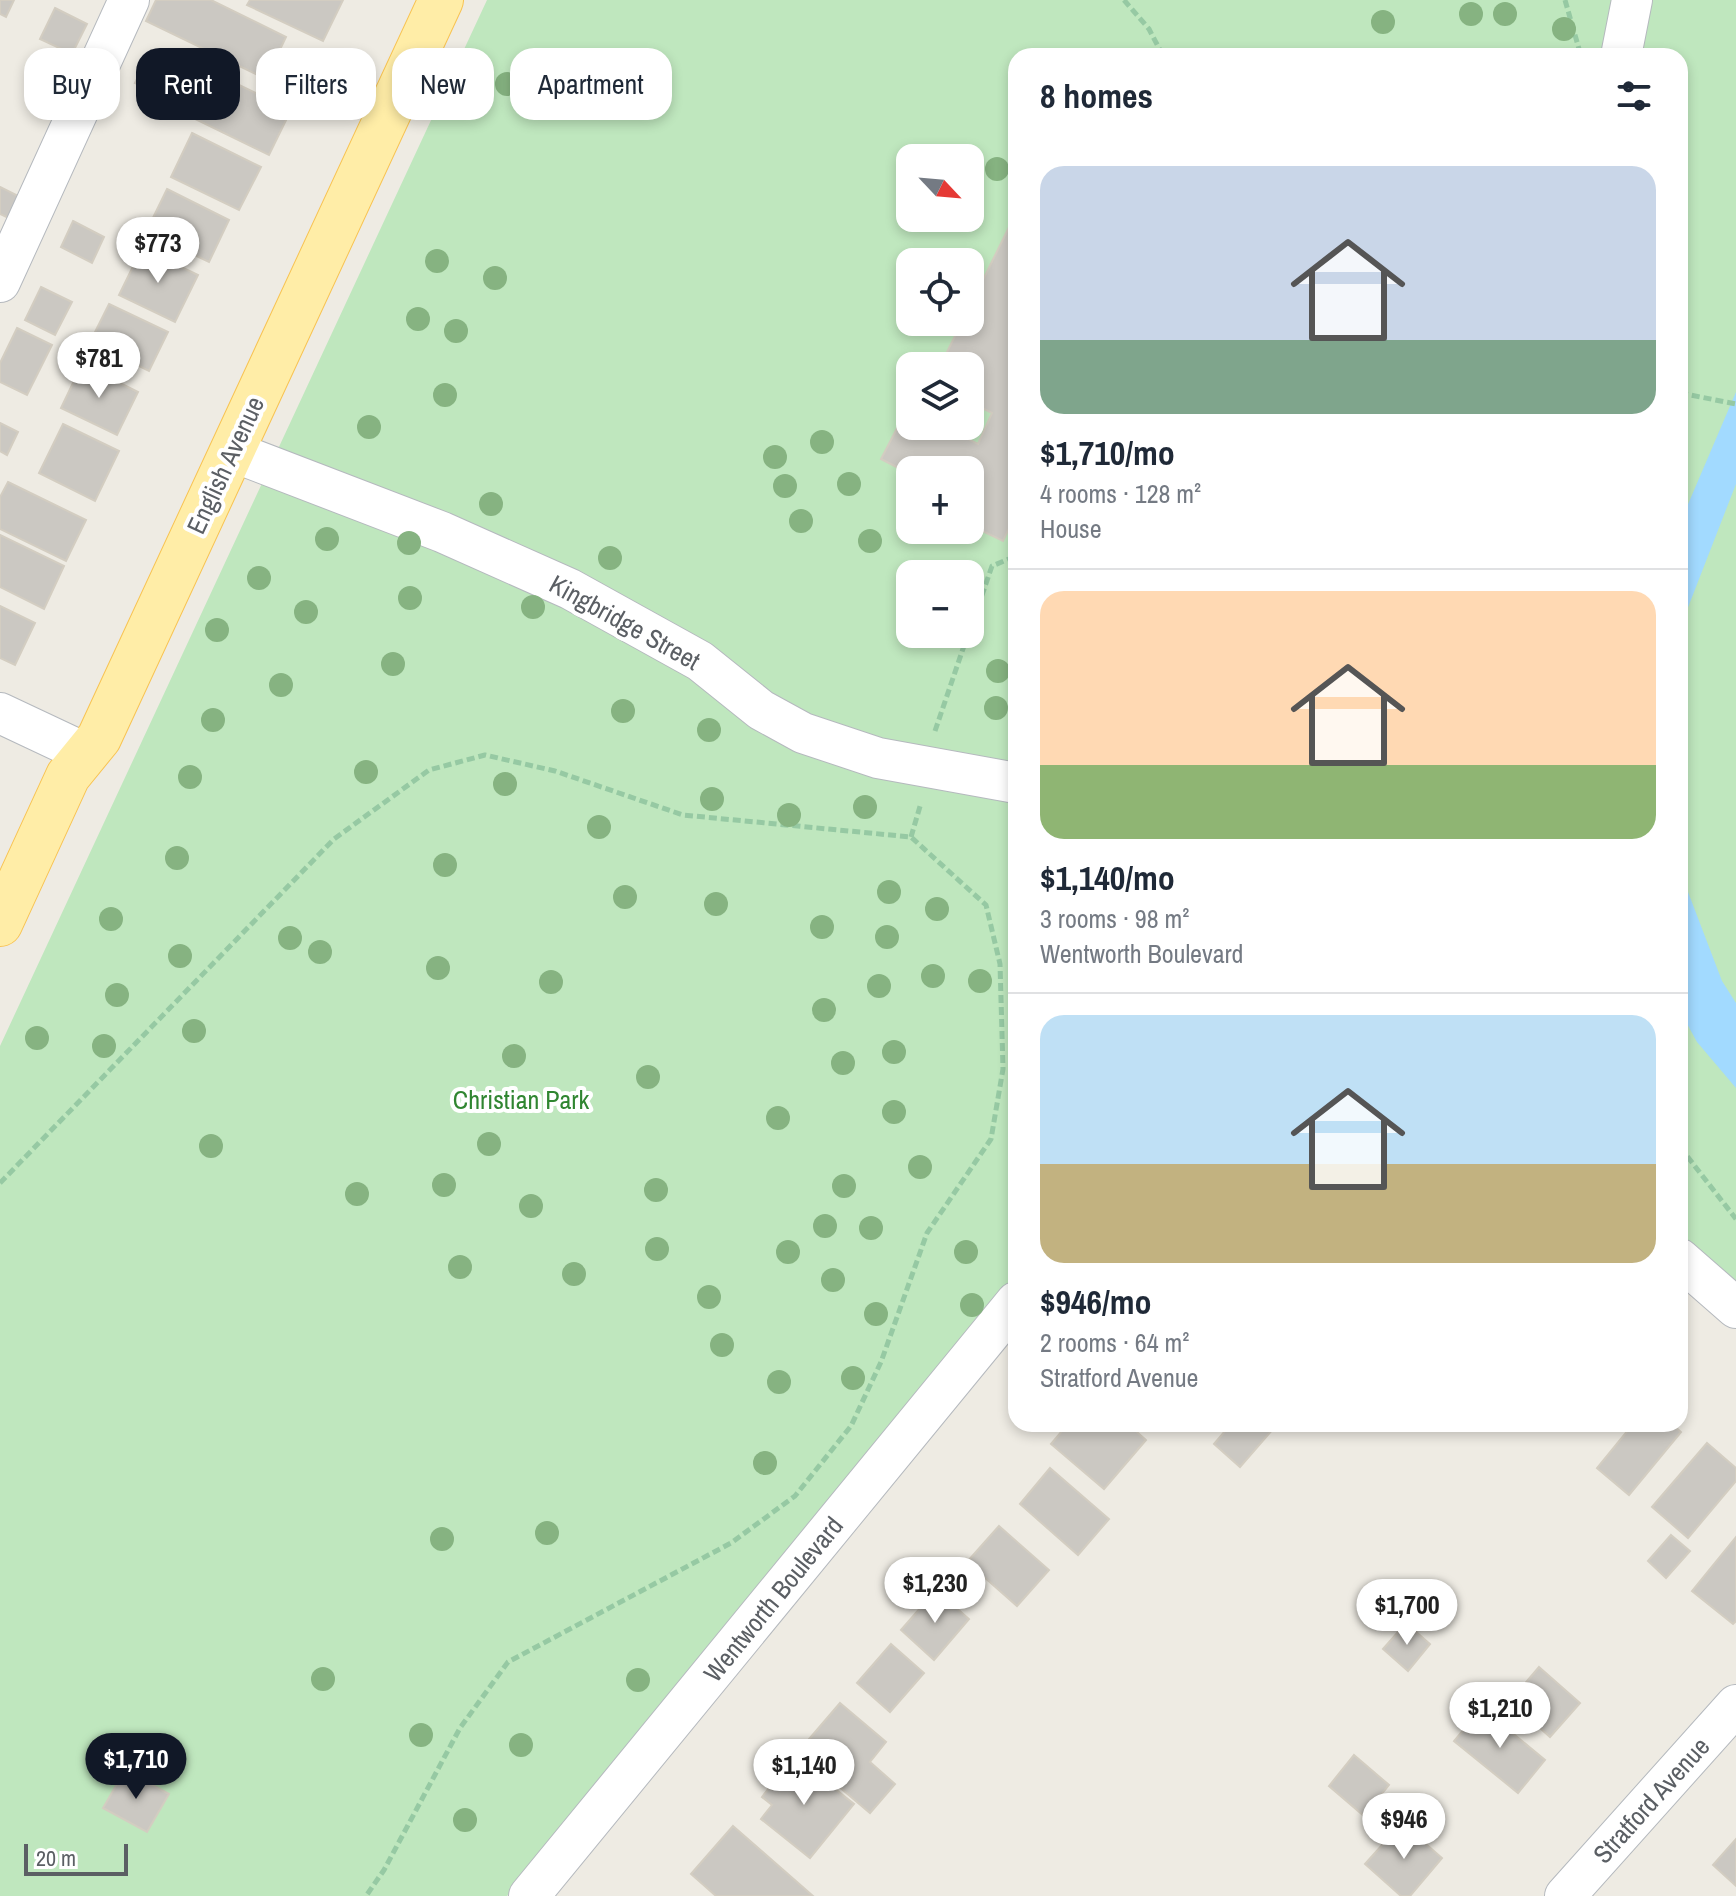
<!DOCTYPE html>
<meta charset="utf-8">
<style>
body{margin:0;font-family:"Archivo Narrow",sans-serif;background:#f2f2f3;color:#1f2937;height:100vh;display:flex;flex-direction:column;font-size:30px;white-space:nowrap}
*{box-sizing:border-box;margin:0}
p{font-size:26px;color:#747a83}
.icon{flex:none;width:44px;height:44px;fill:none;stroke:currentColor;stroke-width:2;stroke-linecap:round;stroke-linejoin:round}
.map{position:relative;flex:1;overflow:hidden}
.panel{position:absolute;left:1008px;top:48px;width:680px;height:1384px;display:flex;flex-direction:column;background:#fff;border-radius:24px;box-shadow:0 4px 12px #0003}
.panel>*{flex:none}
.hud{position:absolute;left:24px;top:48px;width:760px;height:72px;display:flex;gap:16px}
.needle{width:52px;rotate:116deg}
.tools{position:absolute;left:896px;top:144px;display:grid;gap:16px}
.tools a{display:grid;place-items:center;width:88px;height:88px;border-radius:16px;background:#fff;box-shadow:0 4px 12px #0003;font-size:40px}
.scale{position:absolute;left:24px;bottom:20px;width:104px;box-sizing:border-box;padding-left:8px;border:4px solid #5b5f64;border-top:0;font-size:22px;line-height:28px;white-space:nowrap;color:#5b5f64;-webkit-text-stroke:6px #fff;paint-order:stroke}
.price{position:absolute;translate:-50% -68px;padding:0 18px;border-radius:28px;background:#fff;color:#222;font-size:26px;line-height:52px;filter:drop-shadow(0 2px 4px #0008)}
.price::after{content:'';position:absolute;left:50%;top:48px;width:24px;height:18px;margin-left:-12px;background:inherit;clip-path:polygon(0 0,100% 0,50% 100%)}
.price.selected{background:#111827;color:#fff}
ul{padding:0;list-style:none}
li{display:grid;align-content:center;gap:16px;height:424px;padding:0 32px}
li+li{border-top:2px solid #e0e1e3}
li span{display:grid;place-items:center;height:248px;border-radius:24px;color:#555}
li>.icon{margin-inline-start:auto}
span .icon{width:144px;height:144px;fill:#fffc;stroke-width:1}
li b{font-size:34px}
h2{display:flex;justify-content:space-between;align-items:center;height:96px;padding:0 32px;font-size:34px}
.tag{padding:0 28px;border-radius:24px;background:#fff;box-shadow:0 4px 12px #0003;font-size:28px;line-height:72px}
.tag.selected{background:#111827;color:#fff}
.map>svg:first-child{display:block}
</style>
<div class="map">
<svg width="1736" height="1896" viewBox="0 0 1736 1896">
<rect width="100%" height="100%" fill="#eeebe3"/>
<path fill="#bfe7be" fill-rule="evenodd" d="M487,0h1249v1282l-56,-47v-1179h-664v1218l-509,622h-507v-850zM910,158h60v60h-60zM910,262h60v60h-60zM910,366h60v60h-60zM910,470h60v60h-60zM910,574h60v60h-60z"/>
<path fill="#a2daff" d="M1736,392v92l-56,144v-105z
M1680,871l42,110 14,22v85l-39,-46 -17,-31z"/>
<path fill="#cbc8c2" stroke="#d3cdc1" stroke-width="2" d="M0,0h14l-8,17 -6,-3z
M156,0h55l75,37 -20,42 -120,-58z
M250,0h93l-20,41 -76,-36z
M55,8l32,16 -15,30 -32,-15z
M151,50l36,18 -16,32 -36,-17z
M206,69l85,41 -22,45 -84,-41z
M192,133l69,34 -22,43 -68,-33z
M0,187l30,15 -11,21 -19,-9z
M167,189l62,31 -20,42 -63,-30z
M1016,213v301l-13,27 -33,-16v-55h-60v4l-29,-15 26,-50 3,1v16h32l36,18 14,-31 -22,-11v-36h-30l22,-44h8v-16z
M73,221l31,16 -12,26 -31,-16z
M142,248l56,27 -23,47 -56,-27z
M41,287l31,15 -17,33 -30,-15z
M109,304l59,28 -19,39 -59,-29z
M17,328l35,17 -25,50 -27,-13v-19z
M82,364l56,28 -21,43 -56,-27z
M0,423l18,9 -11,23 -7,-4z
M63,424l56,27 -24,50 -56,-28z
M8,482l78,38 -20,41 -66,-32v-32z
M0,535l64,31 -20,43 -44,-22z
M0,606l35,17 -20,42 -15,-7z
M1068,1424h60l18,16 -42,49 -53,-45z
M1231,1424h36l6,5 -33,38 -26,-23z
M1633,1424h39l9,8 -52,63 -32,-27z
M1707,1443l29,25v13l-48,57 -36,-31z
M1050,1468l59,51 -31,36 -58,-51z
M999,1526l50,44 -32,36 -50,-44z
M1671,1535l19,16 -24,27 -18,-17z
M1736,1537v84l-3,3 -41,-33z
M936,1590l33,29 -35,41 -33,-30z
M1406,1623l24,21 -22,27 -25,-22z
M891,1644l33,29 -34,39 -33,-29z
M1539,1667l41,36 -30,34 -40,-36z
M840,1703l46,39 -16,20 25,22 -25,29 -72,-61z
M1482,1708l63,52 -27,33 -64,-52z
M1354,1755l35,30 -25,31 -35,-30z
M794,1756l60,48 -44,54 -49,-39 11,-14 -10,-8z
M125,1770l44,24 -22,38 -44,-24z
M1402,1823l40,35 -32,38h-9l-36,-32z
M733,1826l80,70h-97l-25,-22z
M1736,1839v47l-23,-21z"/>
<g fill="none" stroke-linecap="round" stroke-linejoin="round">
<defs>
<path id="minor" d="M1621,56l11,-56
M0,282l129,-282
M231,451l211,81 128,57 130,72 61,49 42,23 75,25 138,25
M0,713l85,40
M1680,1259l56,49
M529,1896l487,-594
M1565,1896l171,-191"/>
<path id="major" d="M0,924l68,-148 31,-38 342,-738"/>
</defs>
<use href="#minor" stroke="#b5b9be" stroke-width="42"/>
<use href="#major" stroke="#f8c352" stroke-width="46"/>
<path stroke="#96c9a3" stroke-width="5" stroke-dasharray="8 4" stroke-linecap="butt" d="M1124,0l25,29 14,27
M1565,0l14,49 -2,7
M1680,393l56,11
M970,630l22,-64 24,-10
M935,731l33,-97
M911,837l10,-34
M1680,1147l56,72
M0,1183l334,-344 95,-69 56,-15 70,16 128,44 228,22 75,68 14,59 3,105 -12,70 -64,94 -46,129 -30,64 -56,70 -64,47 -223,119 -48,66 -76,142 -18,26"/>
<use href="#minor" stroke="#fff" stroke-width="40"/>
<use href="#major" stroke="#ffeda7" stroke-width="44"/>
</g>
<g fill="#86b381">
<circle cx="1471" cy="14" r="12"/>
<circle cx="1505" cy="14" r="12"/>
<circle cx="1383" cy="22" r="12"/>
<circle cx="1564" cy="29" r="12"/>
<circle cx="507" cy="84" r="12"/>
<circle cx="997" cy="169" r="12"/>
<circle cx="437" cy="261" r="12"/>
<circle cx="495" cy="278" r="12"/>
<circle cx="418" cy="319" r="12"/>
<circle cx="456" cy="331" r="12"/>
<circle cx="445" cy="395" r="12"/>
<circle cx="369" cy="427" r="12"/>
<circle cx="822" cy="442" r="12"/>
<circle cx="775" cy="457" r="12"/>
<circle cx="849" cy="484" r="12"/>
<circle cx="785" cy="486" r="12"/>
<circle cx="491" cy="504" r="12"/>
<circle cx="801" cy="521" r="12"/>
<circle cx="327" cy="539" r="12"/>
<circle cx="870" cy="541" r="12"/>
<circle cx="409" cy="543" r="12"/>
<circle cx="610" cy="558" r="12"/>
<circle cx="259" cy="578" r="12"/>
<circle cx="410" cy="598" r="12"/>
<circle cx="533" cy="607" r="12"/>
<circle cx="306" cy="612" r="12"/>
<circle cx="217" cy="630" r="12"/>
<circle cx="393" cy="664" r="12"/>
<circle cx="998" cy="671" r="12"/>
<circle cx="281" cy="685" r="12"/>
<circle cx="996" cy="708" r="12"/>
<circle cx="623" cy="711" r="12"/>
<circle cx="213" cy="720" r="12"/>
<circle cx="709" cy="730" r="12"/>
<circle cx="366" cy="772" r="12"/>
<circle cx="190" cy="777" r="12"/>
<circle cx="505" cy="784" r="12"/>
<circle cx="712" cy="799" r="12"/>
<circle cx="865" cy="807" r="12"/>
<circle cx="789" cy="815" r="12"/>
<circle cx="599" cy="827" r="12"/>
<circle cx="177" cy="858" r="12"/>
<circle cx="445" cy="865" r="12"/>
<circle cx="889" cy="892" r="12"/>
<circle cx="625" cy="897" r="12"/>
<circle cx="716" cy="904" r="12"/>
<circle cx="937" cy="909" r="12"/>
<circle cx="111" cy="919" r="12"/>
<circle cx="822" cy="927" r="12"/>
<circle cx="887" cy="937" r="12"/>
<circle cx="290" cy="938" r="12"/>
<circle cx="320" cy="952" r="12"/>
<circle cx="180" cy="956" r="12"/>
<circle cx="438" cy="968" r="12"/>
<circle cx="933" cy="976" r="12"/>
<circle cx="980" cy="981" r="12"/>
<circle cx="551" cy="982" r="12"/>
<circle cx="879" cy="986" r="12"/>
<circle cx="117" cy="995" r="12"/>
<circle cx="824" cy="1010" r="12"/>
<circle cx="194" cy="1031" r="12"/>
<circle cx="37" cy="1038" r="12"/>
<circle cx="104" cy="1046" r="12"/>
<circle cx="894" cy="1052" r="12"/>
<circle cx="514" cy="1056" r="12"/>
<circle cx="843" cy="1063" r="12"/>
<circle cx="648" cy="1077" r="12"/>
<circle cx="894" cy="1112" r="12"/>
<circle cx="778" cy="1118" r="12"/>
<circle cx="489" cy="1144" r="12"/>
<circle cx="211" cy="1146" r="12"/>
<circle cx="920" cy="1167" r="12"/>
<circle cx="444" cy="1185" r="12"/>
<circle cx="844" cy="1186" r="12"/>
<circle cx="656" cy="1190" r="12"/>
<circle cx="357" cy="1194" r="12"/>
<circle cx="531" cy="1206" r="12"/>
<circle cx="825" cy="1226" r="12"/>
<circle cx="871" cy="1228" r="12"/>
<circle cx="657" cy="1249" r="12"/>
<circle cx="788" cy="1252" r="12"/>
<circle cx="966" cy="1252" r="12"/>
<circle cx="460" cy="1267" r="12"/>
<circle cx="574" cy="1274" r="12"/>
<circle cx="833" cy="1280" r="12"/>
<circle cx="709" cy="1297" r="12"/>
<circle cx="972" cy="1305" r="12"/>
<circle cx="876" cy="1314" r="12"/>
<circle cx="722" cy="1345" r="12"/>
<circle cx="853" cy="1378" r="12"/>
<circle cx="779" cy="1382" r="12"/>
<circle cx="765" cy="1463" r="12"/>
<circle cx="547" cy="1533" r="12"/>
<circle cx="442" cy="1539" r="12"/>
<circle cx="323" cy="1679" r="12"/>
<circle cx="638" cy="1680" r="12"/>
<circle cx="421" cy="1735" r="12"/>
<circle cx="521" cy="1745" r="12"/>
<circle cx="465" cy="1820" r="12"/>
</g>
<g text-anchor="middle" dominant-baseline="central" stroke-width="8" stroke-linejoin="round" paint-order="stroke">
<g font-size="26" fill="#5b5f64" stroke="#fff">
<text transform="translate(225 465) rotate(-65)">English Avenue</text>
<text transform="translate(625 622) rotate(29)">Kingbridge Street</text>
<text transform="translate(773 1599) rotate(-51)">Wentworth Boulevard</text>
<text transform="translate(1651 1800) rotate(-48)">Stratford Avenue</text>
</g>
<g font-size="26" fill="#308631" stroke="#fff">
<text x="521" y="1099">Christian Park</text>
</g>
</g>
</svg>
<div class="tools">
<a><svg class="needle" viewBox="-14 -14 28 28"><path d="M0-13l5 13h-10z" fill="#e53935"/><path d="M0 13l5-13h-10z" fill="#747a83"/></svg></a>
<a><svg class="icon" aria-label="locate" viewBox="0 0 24 24"><circle cx="12" cy="12" r="6"/><path d="M12 2v4M12 18v4M2 12h4M18 12h4"/></svg></a>
<a><svg class="icon" aria-label="layers" viewBox="0 0 24 24"><path d="M12 4l9 5-9 5-9-5zM3 14l9 5 9-5"/></svg></a>
<a>+</a>
<a>−</a>
</div>
<div class="scale">20 m</div>
<b class="price" style="left:158px;top:285px">$773</b>
<b class="price" style="left:99px;top:400px">$781</b>
<b class="price" style="left:935px;top:1625px">$1,230</b>
<b class="price" style="left:1407px;top:1647px">$1,700</b>
<b class="price" style="left:1500px;top:1750px">$1,210</b>
<b class="price selected" style="left:136px;top:1801px">$1,710</b>
<b class="price" style="left:804px;top:1807px">$1,140</b>
<b class="price" style="left:1404px;top:1861px">$946</b>
<div class="hud">
<a class="tag">Buy</a>
<a class="tag selected">Rent</a>
<a class="tag">Filters</a>
<a class="tag">New</a>
<a class="tag">Apartment</a>
</div>
<section class="panel">
<h2>8 homes<svg class="icon" aria-label="filters" viewBox="0 0 24 24"><path d="M4 7h16M4 17h16"/><circle cx="9" cy="7" r="2"/><circle cx="15" cy="17" r="2"/></svg></h2>
<ul>
<li><span style="background:linear-gradient(#c9d6e8 70%,#7fa58c 0)"><svg class="icon" aria-label="home" viewBox="0 0 24 24"><path d="M3 11l9-7 9 7M6 9v11h12V9"/></svg></span><div><b>$1,710/mo</b><p>4 rooms · 128 m²</p><p>House</p></div></li>
<li><span style="background:linear-gradient(#ffd9b3 70%,#8fb573 0)"><svg class="icon" aria-label="home" viewBox="0 0 24 24"><path d="M3 11l9-7 9 7M6 9v11h12V9"/></svg></span><div><b>$1,140/mo</b><p>3 rooms · 98 m²</p><p>Wentworth Boulevard</p></div></li>
<li><span style="background:linear-gradient(#bfe0f5 60%,#c2b280 0)"><svg class="icon" aria-label="home" viewBox="0 0 24 24"><path d="M3 11l9-7 9 7M6 9v11h12V9"/></svg></span><div><b>$946/mo</b><p>2 rooms · 64 m²</p><p>Stratford Avenue</p></div></li>
</ul>
</section>
</div>
